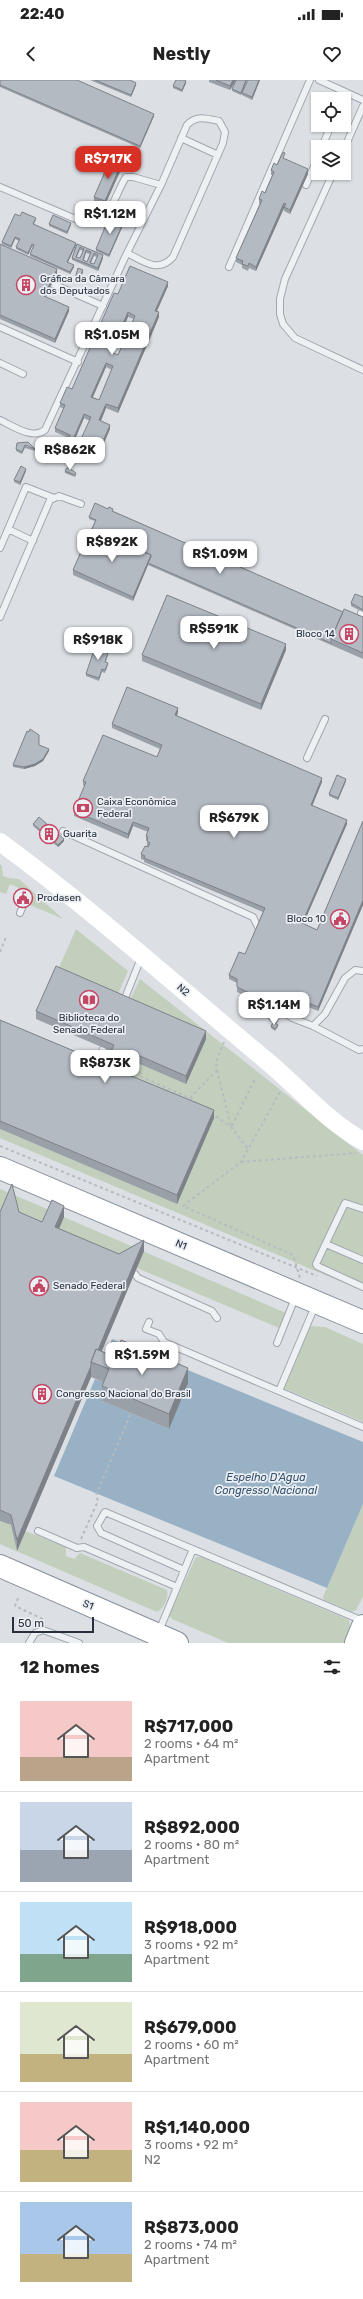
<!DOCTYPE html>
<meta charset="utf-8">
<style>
body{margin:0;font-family:Rubik,sans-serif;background:#f2f2f2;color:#222;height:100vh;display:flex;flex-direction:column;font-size:15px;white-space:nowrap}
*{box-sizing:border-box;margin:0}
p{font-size:13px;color:#767676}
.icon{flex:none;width:22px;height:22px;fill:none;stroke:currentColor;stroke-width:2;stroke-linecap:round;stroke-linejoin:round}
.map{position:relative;height:1563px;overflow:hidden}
.sheet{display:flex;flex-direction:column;background:#fff;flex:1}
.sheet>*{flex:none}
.tools{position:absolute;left:311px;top:12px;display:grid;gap:8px}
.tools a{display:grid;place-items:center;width:40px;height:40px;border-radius:0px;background:#fff;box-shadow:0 1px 3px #0004;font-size:20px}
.scale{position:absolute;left:12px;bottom:10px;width:82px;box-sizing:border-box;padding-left:4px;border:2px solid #262f3b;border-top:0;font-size:11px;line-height:14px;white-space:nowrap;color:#262f3b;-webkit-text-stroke:3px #ebeff3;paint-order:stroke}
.price{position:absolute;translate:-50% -34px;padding:0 9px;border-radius:8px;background:#fff;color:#222;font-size:13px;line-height:26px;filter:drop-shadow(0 1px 2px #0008)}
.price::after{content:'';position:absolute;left:50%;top:24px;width:12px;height:9px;margin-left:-6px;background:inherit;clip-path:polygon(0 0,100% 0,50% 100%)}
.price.on{background:#d93025;color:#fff}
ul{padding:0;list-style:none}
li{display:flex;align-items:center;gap:12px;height:100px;padding:0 20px}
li+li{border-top:1px solid #e0e0e0}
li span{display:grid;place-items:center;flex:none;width:112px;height:80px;border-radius:0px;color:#555}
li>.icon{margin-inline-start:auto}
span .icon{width:48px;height:48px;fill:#fffc;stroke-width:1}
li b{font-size:17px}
h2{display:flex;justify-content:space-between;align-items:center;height:48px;padding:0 20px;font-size:17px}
.status{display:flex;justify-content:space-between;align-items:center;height:28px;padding:0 20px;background:#fff;direction:ltr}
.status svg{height:11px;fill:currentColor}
header{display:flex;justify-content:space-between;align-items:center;height:52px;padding:0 20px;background:#fff;font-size:18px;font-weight:700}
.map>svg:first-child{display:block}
</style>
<div class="status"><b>22:40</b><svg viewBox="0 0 49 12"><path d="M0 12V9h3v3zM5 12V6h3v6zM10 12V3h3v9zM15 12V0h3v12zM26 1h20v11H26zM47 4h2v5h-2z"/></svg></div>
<header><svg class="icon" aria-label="back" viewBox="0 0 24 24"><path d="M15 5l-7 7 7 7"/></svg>Nestly<svg class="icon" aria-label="heart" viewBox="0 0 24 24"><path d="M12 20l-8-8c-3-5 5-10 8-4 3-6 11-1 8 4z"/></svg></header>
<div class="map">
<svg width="363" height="1563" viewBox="0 0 363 1563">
<rect width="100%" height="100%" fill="#dce0e5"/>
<path fill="#c3cfbd" d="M0,784l2,2 1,10 5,2 11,1 44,40 -33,-14 4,-10 -24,-11 -4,10 -6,-2z
M76,849l52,42 -12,28 12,5 12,-25 223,176v136l-363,-153v-9l176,74 37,-84 -89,-38 9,-20 -77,-87z
M0,1109l52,22 -10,22 -42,-13z
M64,1137l222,96 -7,15 -142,-60 -18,-3 -64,-27z
M311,1246l14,1 38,17v78l-80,-34 24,-60z
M363,1424v93l-7,13 -4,2 -28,-12 -1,-3z
M0,1441l66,26v9l8,3 6,-6 87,37c2,8 -3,18 -10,22l-157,-68z
M196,1477h5l148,63 1,7 -6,16h-116l-56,-24 -3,-3 1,-4z"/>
<path fill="#98b1c4" d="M112,1259l251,103v62l-36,84 -273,-112 41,-97 13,5 -6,17 67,28 -69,-63z"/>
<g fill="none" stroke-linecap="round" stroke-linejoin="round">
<defs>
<path id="lane" d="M319,0l44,20
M181,58l37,17
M322,67l9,-22
M344,69l19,-43
M333,93l-48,106 -5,20v15l3,10 12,14 68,32
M306,105l12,-28
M0,107l78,33c34,7 34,-21 48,-43h7l28,8
M229,187l81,-187
M44,200l59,26
M0,247l78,35
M0,283l23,11
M0,340c13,6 32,20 45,10l82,-177c16,8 31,21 46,4l50,-114 2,-11 -6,-11c-13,-3 -23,-6 -32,4l-26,60 -34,68
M8,449l25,12
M0,468l26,-61 28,11
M361,533l2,1
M0,537l50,-117 9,-4 22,8
M307,678l18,-39
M63,751l190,86 7,14
M20,833l4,-10
M123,923l18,-45
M277,926l15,12 21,8 12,-12 20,-36 10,-8 8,1
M313,946l46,24 4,-1
M95,988l8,-19
M363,1129l-18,-6 -29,61 1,2 46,21
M326,1164l37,16
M135,1194l3,4 74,33 5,7
M149,1242l-3,7 13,5 5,8 199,85
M277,1263l18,-45
M279,1311l36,-85
M38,1451l39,17 7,-1 93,40
M184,1490l-83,-37 -4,-7 8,-14 258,109
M159,1551l34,-82
M29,1563l6,-10 8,-3 36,13"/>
<path id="highway" d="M0,1088l363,154
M0,1486l177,77
M356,1563l7,-17"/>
</defs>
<use href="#lane" stroke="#a2a7af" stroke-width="8"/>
<use href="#highway" stroke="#848f9b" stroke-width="24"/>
<path stroke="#b6bbc0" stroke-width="2" stroke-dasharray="3 3" stroke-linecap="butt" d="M217,990l14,56
M141,992l-2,4 51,22 11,8
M280,1012l-39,70 -58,44 110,49 7,23
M190,1018l27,-28 -1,-8 8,-20
M211,1033l20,14 17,22
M232,1046l23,-47
M0,1066l317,130
M241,1082l115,-9
M151,1274l4,-11
M81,1459l17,-38 -2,-6 35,-82
M18,1518l-3,8 28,13 1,-2"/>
<use href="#lane" stroke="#eef1f4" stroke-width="6"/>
<path stroke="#fff" stroke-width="18" d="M0,762c93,68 179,146 268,220 30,25 61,61 95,79"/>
<use href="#highway" stroke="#fff" stroke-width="22"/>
<path stroke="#b6bbc0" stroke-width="2" stroke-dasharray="3 3" stroke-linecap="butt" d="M0,872l6,-15"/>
</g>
<path fill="#9aa0a7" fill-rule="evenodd" d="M0,0l154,36 -14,32 -140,-61z
M90,0h40l6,5 -5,12z
M209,0h38l-6,15 -9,-4v-2l3,-8 -1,2 -4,7 -21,-8z
M260,0l-8,20 -10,-5v-2z
M186,3l-4,9 -9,-4v-2z
M285,78l-1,1 24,15 -18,40 -6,-3v-3l-28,63 -7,-3 -1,3 -6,-3v-3l-6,-3v-4l24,-54 -1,-1v-4l6,-6 8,-18h-2v-5z
M122,87l-17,38 -11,-4v-4z
M20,136l16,4 -2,4 42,21 -8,17 6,5 -4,7 -40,-18v-2l3,-7 -1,-1 -4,9 -12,-6v-2l3,-6 -4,-2 -4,9 -9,-4v-2z
M124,143l-15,34 -13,-6v-2z
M49,144l22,1 -4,9 -18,-8z
M0,164l57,29 -11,24 23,14 -14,32 -55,-24z
M77,164l26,14 -5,13 -26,-11v-2zM80,170l3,1 -3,7 -3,-1zM86,173l4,1 -3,8 -3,-2zM94,176l3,1 -3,7 -3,-1z
M83,192l-4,10 -4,-2v-2z
M168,206l-11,25 2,6 -41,96 -12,-5 -5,13 9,8 -10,23 -19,-8v-5l9,-18 -6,-3 -12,28 -4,-1v-5l1,-2 -14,-6v-4l9,-19 -4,-2v-4l12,-14 46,-95zM128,237l6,2 -16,36 -6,-3zM106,287l6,3 -13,30 -6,-3z
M17,363l18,6v2l-10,-3 -3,6 -6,-3z
M26,391l-6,14 -6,-3v-2z
M65,391l11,4 -1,2 -10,-4z
M108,429l235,103 20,5v42l-215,-94 -15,36 -60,-26v-5l22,-49 -6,-2v-2z
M363,517v15l-12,-6v-3z
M286,570l-25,60 -119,-49v-6z
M109,571l-3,11 2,3 -3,8 -3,-1 -3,9 -13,-5v-2z
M178,632l-1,4 145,66 -10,23 35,19 -44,100 14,6 46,-109v84l-45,106 -29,-12 -13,25 2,3 -3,4 -4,-3v-2l2,-3 -12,-11v-4l2,-4 -26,-12v-9l-8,-4v-4l16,-21 18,-42 -119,-50v-2l-3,-1v-5l7,-8h-1v-5l-1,-1v-4l2,-4 -15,-6 -5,13 -54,-23v-5l11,-25 -2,-1v-4l74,-24 3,-8 -48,-21v-4z
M39,665l10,6 -6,10 -8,5 -11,3 -11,-2v-2z
M346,701l-8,19 -9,-4v-2z
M33,744l31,17 -6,6 -25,-21z
M36,931l170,28 -20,45 -53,-23 -6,13 87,44 -37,86 -177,-75v-109l105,44 6,-13 -75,-32z
M0,1132h19l23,10 22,-5 -5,12 60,25 25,-3 -42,100 12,6 74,26 -19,46 -67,-28v-15l1,-4 -12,-5 -74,174 -6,-26 -11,-4z"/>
<path fill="#7d8288" d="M233,0h3l-2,3 -4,7v-4z
M246,0h1l-6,15v-2z
M259,0h1l-8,20v-3z
M186,1v2l-4,9v-2z
M136,3v2l-5,12v-2z
M154,34v2l-14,32v-2z
M122,82v5l-17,38v-4z
M308,89v5l-18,40v-4z
M284,123v5l-28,63v-4z
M124,141v2l-15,34v-2z
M71,143v2l-4,9v-2z
M15,157v2l-4,9v-2z
M76,163v2l-9,19v-2z
M32,164v2l-4,9v-2z
M103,175v3l-5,13v-3z
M74,185v2l-4,7v-2z
M57,189v4l-13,27v-4z
M83,190v2l-4,10v-3z
M168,202v4l-13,29v-4z
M69,227v4l-14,32v-4z
M128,232v5l-17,39v-4z
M159,232v5l-41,96v-5z
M106,283v4l-15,34v-4z
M106,324v4l-7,17v-5z
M84,334v4l-12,28v-4z
M110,345v4l-10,23v-4z
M26,389v2l-6,14v-3z
M151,475v4l-3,4v2l-15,36v-4z
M286,564v6l-25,60v-6z
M178,628v4l-3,8v-5z
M49,669v2l-6,10 -8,5 -11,3v-2z
M322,698v4l-11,27v-4z
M346,699v2l-8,19v-2z
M347,740v4l-45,103v-4z
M133,742v4l-5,13v-5z
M64,759v2l-6,6v-2z
M363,820v5l-45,106v-4z
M289,915v4l-14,26v-4z
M206,951v8l-20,45v-8z
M133,973v8l-9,20v-8z
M214,1030v8l-37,86v-9z
M64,1126v11l-9,21v-11z
M144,1160v11l-48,113 -4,-2z
M91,1286v11l-74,174v-11z
M188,1288v15l-19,46v-15z"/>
<path fill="#b3bac2" stroke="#7d8288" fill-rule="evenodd" d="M0,0h77l77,34 -14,32 -140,-61z
M95,0h35l6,3 -5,12z
M176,0h8l2,1 -4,9 -9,-4z
M216,0h17l-3,6z
M236,0h10l-5,13 -9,-4z
M248,0h11l-7,17 -10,-4z
M283,72l2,1 -2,5 25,11 -18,41 -6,-3 2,-3 -2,-1 -28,64 -7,-4 -1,3 -6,-2 1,-3 -7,-3 26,-58 -3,-1 3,-8 3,2 9,-21 -3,-2 3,-7 3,2z
M111,78l11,4 -17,39 -11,-4z
M22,132l14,6 -3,6 43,19 -9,19 7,3 -4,7 -40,-18 4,-9 -2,-1 -4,9 -12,-6 4,-8 -5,-2 -4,9 -9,-4 13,-28 5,2z
M53,135l18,8 -4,9 -18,-8z
M110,135l14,6 -15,34 -13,-6z
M0,164l57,25 -13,27 25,11 -14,32 -55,-24z
M77,164l26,11 -5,13 -26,-10zM80,167l4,2 -4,9 -4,-1zM86,170l5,2 -4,10 -4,-2zM94,173l4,2 -4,9 -4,-1z
M130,186l38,16 -13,29 4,1 -41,96 -12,-4 -7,16 11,5 -10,23 -19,-9 10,-22 -7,-3 -12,28 -4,-2 2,-5 -15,-7 10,-23 -5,-2 7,-16 5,2 42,-96 4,1zM128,232l7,4 -17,39 -7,-3zM106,283l7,3 -14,34 -8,-3z
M78,188l5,2 -4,9 -4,-1z
M28,362l7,7 -10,-4 -3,7 -6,-3 1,-6z
M21,386l5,3 -6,13 -6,-2z
M67,388h2l7,5 -1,2 -10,-4z
M95,423l13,6 1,-2 4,2 -1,2 231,101 -12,27v4l-183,-80 3,-6v-2l-59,-26 4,-9 -7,-3z
M91,449l60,26 -18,42 -60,-27z
M355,514l8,3v13l-12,-7z
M167,515l119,49 -25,60 -119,-49z
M344,529l19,8v36l-32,-14z
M96,564l13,5 -4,13 3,1 -3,7 -3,-1 -3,9 -13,-4z
M127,607l51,21 -3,7 147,63 -11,27 36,15 -45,103 15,7 46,-109v79l-45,107 -29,-12 -14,26 -14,-13 3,-8 -27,-13v-8l-8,-4 10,-23 6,2 20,-46 -121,-50 1,-2 -4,-2 4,-8 3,1 2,-4 -3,-2 1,-4 -2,-1 3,-8 -16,-6 -5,12 -54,-23 12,-29 -3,-1 20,-46 54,22 5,-12 -50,-21z
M30,649l9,6v10l10,4 -6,10 -8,5 -11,3 -11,-2 14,-34 2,1z
M337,695l9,4 -8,19 -9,-4z
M39,737l25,22 -6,6 -25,-21z
M56,886l150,65 -20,45 -53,-23 -9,20 90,37 -37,85 -177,-74v-101l105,44 9,-19 -78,-34z
M274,942l4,3 -3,4 -4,-3z
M12,1104l7,28 23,10 10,-22 12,6 -9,21 64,27 25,-14 -46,110 -2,-1 -5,13v4l-74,174 -6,-25 -11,-5v-298z
M121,1260l67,28 -19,46 -67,-28 7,-17 -18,-7 5,-13 18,8z"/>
<defs>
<symbol id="building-ring" viewBox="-11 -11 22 22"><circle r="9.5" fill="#ebeff3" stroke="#c64562" stroke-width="1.5"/><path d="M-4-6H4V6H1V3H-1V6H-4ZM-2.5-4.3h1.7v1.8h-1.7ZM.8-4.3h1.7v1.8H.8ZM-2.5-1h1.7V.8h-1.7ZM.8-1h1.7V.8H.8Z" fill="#c64562"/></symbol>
<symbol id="bank-ring" viewBox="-11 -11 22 22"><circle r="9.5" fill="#ebeff3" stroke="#c64562" stroke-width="1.5"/><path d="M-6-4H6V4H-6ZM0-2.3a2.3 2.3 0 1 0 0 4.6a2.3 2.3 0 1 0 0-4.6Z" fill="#c64562"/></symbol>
<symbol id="civic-ring" viewBox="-11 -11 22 22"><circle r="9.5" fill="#ebeff3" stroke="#c64562" stroke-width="1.5"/><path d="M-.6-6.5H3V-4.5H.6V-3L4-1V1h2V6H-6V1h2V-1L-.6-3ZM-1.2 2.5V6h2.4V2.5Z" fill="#c64562"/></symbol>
<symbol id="library-ring" viewBox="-11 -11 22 22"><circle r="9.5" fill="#ebeff3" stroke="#c64562" stroke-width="1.5"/><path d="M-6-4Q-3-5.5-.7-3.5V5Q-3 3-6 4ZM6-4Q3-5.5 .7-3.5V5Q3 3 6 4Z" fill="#c64562"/></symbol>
</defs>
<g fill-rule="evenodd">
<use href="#building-ring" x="15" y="194" width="22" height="22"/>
<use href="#building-ring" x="338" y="543" width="22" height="22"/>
<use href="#bank-ring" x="72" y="717" width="22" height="22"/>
<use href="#building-ring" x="38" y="743" width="22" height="22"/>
<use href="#civic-ring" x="12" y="807" width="22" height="22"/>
<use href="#civic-ring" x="329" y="828" width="22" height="22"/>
<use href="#library-ring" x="78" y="909" width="22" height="22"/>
<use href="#civic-ring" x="28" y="1195" width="22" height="22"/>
<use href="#building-ring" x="31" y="1303" width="22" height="22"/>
</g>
<g text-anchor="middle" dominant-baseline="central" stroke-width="3.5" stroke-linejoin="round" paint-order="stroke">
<g font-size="10" fill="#262f3b" stroke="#ebeff3" text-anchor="start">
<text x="40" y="199">Gráfica da Câmara<tspan x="40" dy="12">dos Deputados</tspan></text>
<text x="335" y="554" text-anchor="end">Bloco 14</text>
<text x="97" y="722">Caixa Econômica<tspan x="97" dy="12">Federal</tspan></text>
<text x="63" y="754">Guarita</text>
<text x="37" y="818">Prodasen</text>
<text x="326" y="839" text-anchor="end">Bloco 10</text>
<text x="89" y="938" text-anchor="middle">Biblioteca do<tspan x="89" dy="12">Senado Federal</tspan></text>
<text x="53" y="1206">Senado Federal</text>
<text x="56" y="1314">Congresso Nacional do Brasil</text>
</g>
<g font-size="10" fill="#262f3b" stroke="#ebeff3">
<text transform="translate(183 910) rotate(40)">N2</text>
<text transform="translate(181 1165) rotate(23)">N1</text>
<text transform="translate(88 1525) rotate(23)">S1</text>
</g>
<g font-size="11" font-style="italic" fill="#33516c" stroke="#ebeff3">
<text x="266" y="1397">Espelho D'Agua<tspan x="266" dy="13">Congresso Nacional</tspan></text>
</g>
</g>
</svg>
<div class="tools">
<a><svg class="icon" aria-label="locate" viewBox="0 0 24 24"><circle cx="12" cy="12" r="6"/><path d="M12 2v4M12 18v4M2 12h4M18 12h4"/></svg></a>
<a><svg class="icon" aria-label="layers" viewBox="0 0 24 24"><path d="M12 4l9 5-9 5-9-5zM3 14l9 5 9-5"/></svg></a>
</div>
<div class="scale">50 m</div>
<b class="price on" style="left:108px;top:100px">R$717K</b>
<b class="price" style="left:110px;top:155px">R$1.12M</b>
<b class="price" style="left:112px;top:276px">R$1.05M</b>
<b class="price" style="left:70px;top:391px">R$862K</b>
<b class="price" style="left:112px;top:483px">R$892K</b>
<b class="price" style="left:220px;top:495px">R$1.09M</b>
<b class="price" style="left:214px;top:570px">R$591K</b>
<b class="price" style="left:98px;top:581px">R$918K</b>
<b class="price" style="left:234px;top:759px">R$679K</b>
<b class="price" style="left:274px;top:946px">R$1.14M</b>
<b class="price" style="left:105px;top:1004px">R$873K</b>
<b class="price" style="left:142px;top:1296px">R$1.59M</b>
</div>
<section class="sheet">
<h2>12 homes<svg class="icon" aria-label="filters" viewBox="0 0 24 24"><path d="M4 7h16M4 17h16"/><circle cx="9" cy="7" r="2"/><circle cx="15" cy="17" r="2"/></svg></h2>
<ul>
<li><span style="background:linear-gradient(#f6c9c9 70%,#b9a48a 0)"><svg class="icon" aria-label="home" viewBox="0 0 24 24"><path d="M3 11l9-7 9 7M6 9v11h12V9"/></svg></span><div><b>R$717,000</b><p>2 rooms · 64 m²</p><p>Apartment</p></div></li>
<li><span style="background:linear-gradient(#c9d6e8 60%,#9aa5b1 0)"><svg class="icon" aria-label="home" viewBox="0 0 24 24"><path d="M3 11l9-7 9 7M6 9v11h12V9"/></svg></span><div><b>R$892,000</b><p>2 rooms · 80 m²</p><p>Apartment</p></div></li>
<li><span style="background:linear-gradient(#bfe0f5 65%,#7fa58c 0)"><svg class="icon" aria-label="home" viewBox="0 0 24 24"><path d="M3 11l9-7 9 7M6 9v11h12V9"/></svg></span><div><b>R$918,000</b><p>3 rooms · 92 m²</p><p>Apartment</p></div></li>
<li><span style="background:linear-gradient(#dfe7d0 65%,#c2b280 0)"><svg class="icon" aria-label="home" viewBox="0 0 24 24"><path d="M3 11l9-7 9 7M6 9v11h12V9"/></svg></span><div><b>R$679,000</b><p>2 rooms · 60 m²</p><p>Apartment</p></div></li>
<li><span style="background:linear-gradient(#f6c9c9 60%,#c2b280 0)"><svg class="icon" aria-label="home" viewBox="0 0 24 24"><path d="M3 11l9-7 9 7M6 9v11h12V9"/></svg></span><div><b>R$1,140,000</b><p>3 rooms · 92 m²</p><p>N2</p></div></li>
<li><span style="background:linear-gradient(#a9c7e8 65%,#c2b280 0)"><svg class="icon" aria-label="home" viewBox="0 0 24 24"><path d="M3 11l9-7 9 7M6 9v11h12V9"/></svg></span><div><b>R$873,000</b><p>2 rooms · 74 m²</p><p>Apartment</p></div></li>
</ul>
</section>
